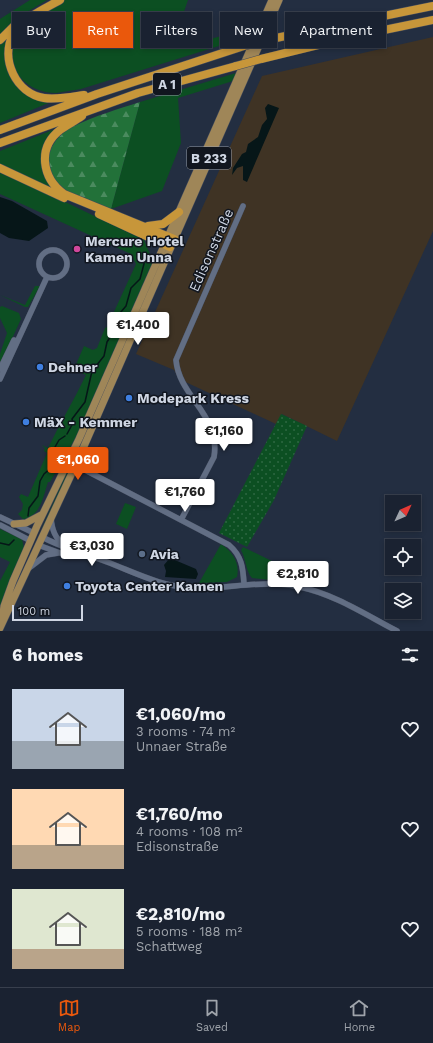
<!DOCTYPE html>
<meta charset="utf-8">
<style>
body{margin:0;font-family:"Work Sans",sans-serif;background:#232a39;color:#f1f3f6;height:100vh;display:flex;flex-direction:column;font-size:15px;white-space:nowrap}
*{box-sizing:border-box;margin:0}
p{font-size:13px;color:#9fa4ab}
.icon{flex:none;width:22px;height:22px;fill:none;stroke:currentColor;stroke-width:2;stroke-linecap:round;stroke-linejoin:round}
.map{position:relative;height:631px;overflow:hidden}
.details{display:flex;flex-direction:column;background:#1a2231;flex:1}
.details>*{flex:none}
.guide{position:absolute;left:12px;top:12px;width:409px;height:36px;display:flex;gap:8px}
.needle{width:26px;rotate:46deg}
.controls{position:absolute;left:385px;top:495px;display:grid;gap:8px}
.controls a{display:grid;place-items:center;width:36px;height:36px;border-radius:0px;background:#1a2231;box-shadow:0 2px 6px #0003,0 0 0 1px #383f4d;font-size:20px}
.scale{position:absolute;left:12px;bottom:10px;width:71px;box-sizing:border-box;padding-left:4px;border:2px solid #cfd6e3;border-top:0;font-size:11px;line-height:14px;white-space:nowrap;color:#cfd6e3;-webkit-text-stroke:3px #11161f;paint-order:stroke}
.price{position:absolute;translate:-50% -34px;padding:0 9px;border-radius:4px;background:#fff;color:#222;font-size:13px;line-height:26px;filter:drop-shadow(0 1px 2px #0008)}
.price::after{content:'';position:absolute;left:50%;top:24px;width:12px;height:9px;margin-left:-6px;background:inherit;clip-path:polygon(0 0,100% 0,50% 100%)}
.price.on{background:#ea580c;color:#fff}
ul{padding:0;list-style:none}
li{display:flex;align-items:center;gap:12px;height:100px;padding:0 12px}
li span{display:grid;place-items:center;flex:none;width:112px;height:80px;border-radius:0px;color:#555}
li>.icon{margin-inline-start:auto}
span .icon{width:48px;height:48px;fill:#fffc;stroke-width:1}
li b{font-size:17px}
h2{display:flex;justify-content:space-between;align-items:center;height:48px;padding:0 12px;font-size:17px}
.chip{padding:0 14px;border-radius:0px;background:#1a2231;box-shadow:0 2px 6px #0003,0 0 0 1px #383f4d;font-size:14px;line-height:36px}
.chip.on{background:#ea580c;color:#fff}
.menu{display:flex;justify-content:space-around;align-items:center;height:56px;border-top:1px solid #383f4d;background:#1a2231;font-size:11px;color:#9fa4ab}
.menu a{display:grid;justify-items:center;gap:2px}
.menu .on{color:#ea580c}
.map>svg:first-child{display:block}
</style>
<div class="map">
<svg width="433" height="631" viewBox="0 0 433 631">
<defs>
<pattern id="forest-firs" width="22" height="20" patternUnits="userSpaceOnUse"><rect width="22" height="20" fill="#227139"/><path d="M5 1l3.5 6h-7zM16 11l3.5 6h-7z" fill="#4b8b5f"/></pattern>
<pattern id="garden-dots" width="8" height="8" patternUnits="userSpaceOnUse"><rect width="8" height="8" fill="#0c4f22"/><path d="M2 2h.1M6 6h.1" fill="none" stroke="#2e6842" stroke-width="1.8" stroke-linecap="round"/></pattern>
</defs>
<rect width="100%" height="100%" fill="#232e41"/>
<path fill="#3f3324" d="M433,37v194l-96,210 -55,-27 -6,10 -97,-45 -5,-9 -38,-16 126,-278z"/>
<path fill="#0c4f22" d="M30,0h17l-20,12 -27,22v-15z
M65,0h123l-17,49 74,-19h8l-2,6 -170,53c-8,1 -17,3 -25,4 -20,0 -40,-12 -43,-32 -2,-8 -2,-17 2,-24 10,-17 33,-28 50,-37z
M5,38l2,1 -3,14 3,17 9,15 35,17 -51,21v-78z
M236,73l-3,8 -55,17 3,45 -19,48 -51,18 29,-107z
M55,129c-1,6 -8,12 -11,19 -7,14 0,29 9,41l-53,-23v-15z
M0,173l26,10 118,57 9,21 -74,171 -29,50h-2c-4,12 -8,36 -25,37l-5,-5 4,-4 1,-6 -4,-7 2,-3 7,3 19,-44 -3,-2 1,-3 -3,-3 6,3c12,-25 26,-48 38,-73l-12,-6 10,-23 9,4 4,-2 8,-20 2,-1 29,-63 -5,-10 -131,-60z
M35,286h5l-12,21h-3l-25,-12 25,10z
M2,306l17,7 2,6 -21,46v-11l7,-21 -7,-15v-11z
M79,445h2l-37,83h-2z
M125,503l11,4 -9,22 -11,-5z
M0,529l22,10 2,9 -24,58v-25l10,-19 -10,-5z
M221,544c12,8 19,19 16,33l-10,5 -28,1z
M243,547l35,17 3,3 -5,11 -5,2 -19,-2c-6,-6 -6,-19 -11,-28z
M284,569l30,14 -2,4 -29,-6 -2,-4z"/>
<path fill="url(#forest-firs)" d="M140,102l-29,107c-17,-6 -40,-11 -53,-24 -20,-21 -7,-48 16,-59 21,-10 44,-17 66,-24z"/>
<path fill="url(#garden-dots)" d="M281,414l26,12 -33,74 -27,47 -28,-14z"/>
<path fill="#061618" d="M268,104l11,4 -32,74 -4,-2v-14l-6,2 -5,7 1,-7 9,-14 4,-2 2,-8 10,-7 4,-12 5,-6 -2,-11z
M0,197l12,4 35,20 1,7 -19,13 -20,-3 -9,-5z
M170,558l26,11 2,5 -2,5 -31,-2 1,-6 -2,-6z"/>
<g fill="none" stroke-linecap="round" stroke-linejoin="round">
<path stroke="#061618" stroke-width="1.5" d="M67,434l6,-11 -1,-4 13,-17 7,-31 12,-15 3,-14 5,-8 2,-14 12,-14 5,-18 9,-9 5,-19
M55,447l4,-7 6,-4
M28,516l1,-8 9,-12 2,-15 4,-7 9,-8 1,-13
M0,543l9,2 5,-5"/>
<defs>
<path id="minor" d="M39 264a14 14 0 1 1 28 0a14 14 0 1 1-28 0Z
M0,369l14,-29
M0,379l47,-102
M87,471l142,74c13,11 14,23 15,39
M0,517l34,16
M51,518c1,12 4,20 13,27
M181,520l33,-63c7,-42 -35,-60 -38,-97l67,-154
M0,525l31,16
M42,537c21,11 43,17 65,25 29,11 55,25 87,26 36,1 70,-9 106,-1 34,7 66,28 97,44
M38,545l22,8 17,1
M29,568l17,-13 12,-2"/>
<path id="major" d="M14,524l12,-1 15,-8
M2,619l2,-13 9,-25 24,-55 42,-87 193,-439
M0,628l78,-168 201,-460"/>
<path id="highway" d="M60,0c-16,9 -37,18 -47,34 -13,26 3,59 31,64 12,2 27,-1 40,-3
M271,39l162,-33
M0,40l18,-18
M261,59l94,-23 78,-16
M82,116c-7,5 -15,9 -22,14 -23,18 -18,48 4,64l110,45
M0,130l97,-36 147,-48
M0,143l138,-50 98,-27
M0,168l64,30
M99,214l71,33
M148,226l15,-2 16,-12"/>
</defs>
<use href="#minor" stroke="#434b5c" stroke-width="6"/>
<use href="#major" stroke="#434b5c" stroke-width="8"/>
<use href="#highway" stroke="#434b5c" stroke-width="9"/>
<use href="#minor" stroke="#626e84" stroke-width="5.5"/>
<use href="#major" stroke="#9f8658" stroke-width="7"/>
<use href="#highway" stroke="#c7963a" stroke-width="8"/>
<defs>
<path id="highway-bridge" d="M244,46l27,-7
M236,66l25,-7"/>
</defs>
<use href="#highway-bridge" stroke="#434b5c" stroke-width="9" stroke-linecap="butt"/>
<use href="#highway-bridge" stroke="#c7963a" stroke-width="8"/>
</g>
<circle fill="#d1479c" stroke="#11161f" stroke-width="1.5" cx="77" cy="249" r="4"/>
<g fill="#3f7fe0" stroke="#11161f" stroke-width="1.5">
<circle cx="40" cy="367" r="4"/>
<circle cx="129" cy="398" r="4"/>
<circle cx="26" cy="422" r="4"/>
<circle cx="67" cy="586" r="4"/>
</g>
<circle fill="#5c6f8a" stroke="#11161f" stroke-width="1.5" cx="142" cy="554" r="4"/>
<g text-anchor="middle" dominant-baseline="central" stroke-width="3" stroke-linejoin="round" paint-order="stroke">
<g fill="#11161f" stroke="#969ca8" stroke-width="1">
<rect x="153" y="73" width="28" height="22" rx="3"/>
<rect x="187" y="147" width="44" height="22" rx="3"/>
</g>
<g font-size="13" font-weight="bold" fill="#cfd6e3">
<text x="167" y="84">A 1</text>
<text x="209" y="158">B 233</text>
</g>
<g font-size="14" font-weight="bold" fill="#cfd6e3" stroke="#11161f" text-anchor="start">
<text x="85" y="241">Mercure Hotel<tspan x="85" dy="16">Kamen Unna</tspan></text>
<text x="48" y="367">Dehner</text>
<text x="137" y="398">Modepark Kress</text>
<text x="34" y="422">MäX - Kemmer</text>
<text x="150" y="554">Avia</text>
<text x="75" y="586">Toyota Center Kamen</text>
</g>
<g font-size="14" fill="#cfd6e3" stroke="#11161f">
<text transform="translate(211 250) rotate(-66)">Edisonstraße</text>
</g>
</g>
</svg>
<div class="controls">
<a><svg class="needle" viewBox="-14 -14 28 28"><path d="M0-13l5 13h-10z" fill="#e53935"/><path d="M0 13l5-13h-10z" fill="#9fa4ab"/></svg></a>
<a><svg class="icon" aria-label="locate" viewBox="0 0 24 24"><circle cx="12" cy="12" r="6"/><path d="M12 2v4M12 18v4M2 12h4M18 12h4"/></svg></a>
<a><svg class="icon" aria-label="layers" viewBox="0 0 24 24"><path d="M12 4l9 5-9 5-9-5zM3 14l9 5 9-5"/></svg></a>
</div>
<div class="scale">100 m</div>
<b class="price" style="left:138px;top:346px">€1,400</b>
<b class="price" style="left:224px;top:452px">€1,160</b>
<b class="price on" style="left:78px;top:481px">€1,060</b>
<b class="price" style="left:185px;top:513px">€1,760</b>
<b class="price" style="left:92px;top:567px">€3,030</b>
<b class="price" style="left:298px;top:595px">€2,810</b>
<div class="guide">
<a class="chip">Buy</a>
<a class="chip on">Rent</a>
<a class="chip">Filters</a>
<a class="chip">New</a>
<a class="chip">Apartment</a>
</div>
</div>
<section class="details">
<h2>6 homes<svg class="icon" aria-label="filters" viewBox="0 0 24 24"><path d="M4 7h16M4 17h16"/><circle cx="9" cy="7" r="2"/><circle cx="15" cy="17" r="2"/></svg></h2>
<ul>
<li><span style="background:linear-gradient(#c9d6e8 65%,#9aa5b1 0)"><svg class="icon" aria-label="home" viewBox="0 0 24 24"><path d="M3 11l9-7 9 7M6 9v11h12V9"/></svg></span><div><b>€1,060/mo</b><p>3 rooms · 74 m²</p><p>Unnaer Straße</p></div><svg class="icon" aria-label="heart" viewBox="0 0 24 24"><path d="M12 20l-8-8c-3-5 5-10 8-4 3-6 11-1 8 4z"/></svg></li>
<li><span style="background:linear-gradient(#ffd9b3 70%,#b9a48a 0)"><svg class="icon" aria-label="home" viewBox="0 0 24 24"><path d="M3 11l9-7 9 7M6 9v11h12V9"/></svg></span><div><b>€1,760/mo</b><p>4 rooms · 108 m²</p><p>Edisonstraße</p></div><svg class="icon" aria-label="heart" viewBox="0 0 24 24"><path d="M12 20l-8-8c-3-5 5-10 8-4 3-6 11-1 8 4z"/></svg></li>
<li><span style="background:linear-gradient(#dfe7d0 75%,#b9a48a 0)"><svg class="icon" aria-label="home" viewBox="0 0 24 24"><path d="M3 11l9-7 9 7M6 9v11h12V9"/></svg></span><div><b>€2,810/mo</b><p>5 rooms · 188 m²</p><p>Schattweg</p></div><svg class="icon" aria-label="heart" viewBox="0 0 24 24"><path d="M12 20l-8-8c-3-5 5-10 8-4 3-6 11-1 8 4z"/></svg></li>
</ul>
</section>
<nav class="menu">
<a class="on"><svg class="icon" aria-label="map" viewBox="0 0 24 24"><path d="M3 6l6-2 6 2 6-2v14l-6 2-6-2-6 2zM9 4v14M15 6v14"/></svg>Map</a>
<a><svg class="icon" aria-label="saved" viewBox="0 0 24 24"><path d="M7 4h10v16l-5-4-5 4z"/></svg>Saved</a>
<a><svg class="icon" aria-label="home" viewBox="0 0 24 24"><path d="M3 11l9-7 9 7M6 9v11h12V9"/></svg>Home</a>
</nav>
